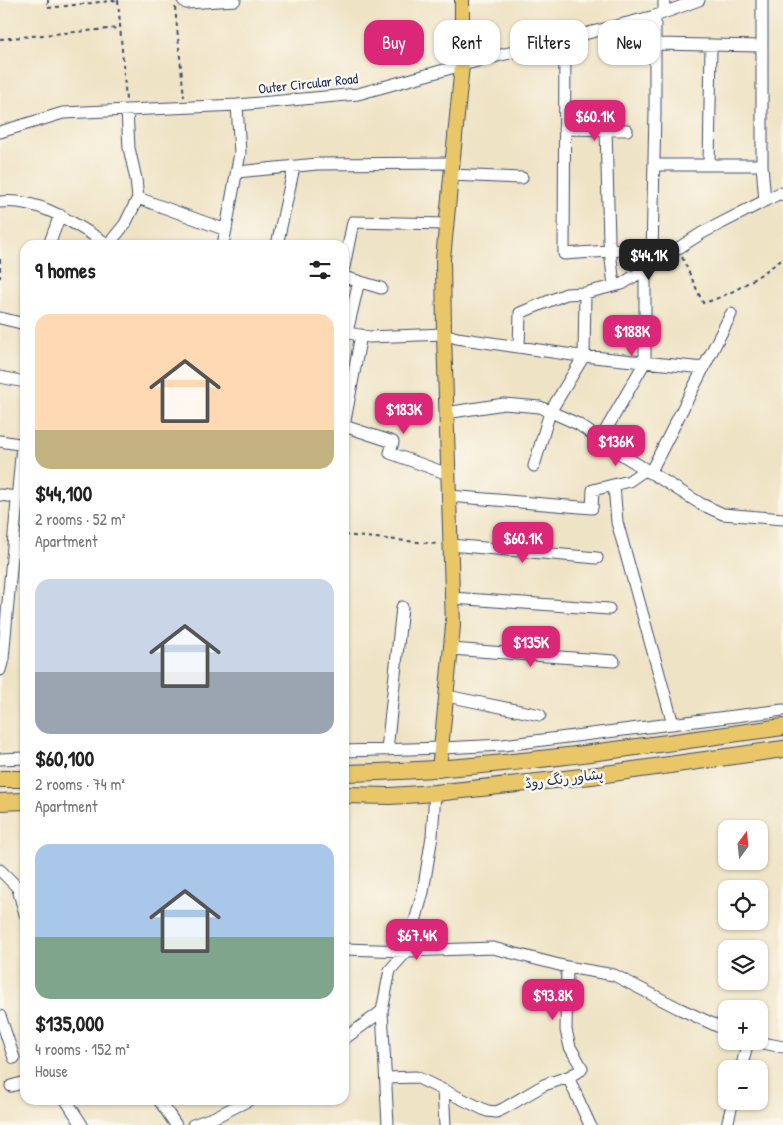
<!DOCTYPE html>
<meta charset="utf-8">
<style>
body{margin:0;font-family:"Patrick Hand","Playpen Sans Arabic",sans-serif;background:#f2f2f2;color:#222;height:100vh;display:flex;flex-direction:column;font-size:19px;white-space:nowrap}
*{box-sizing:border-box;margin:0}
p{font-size:16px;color:#767676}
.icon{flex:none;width:28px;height:28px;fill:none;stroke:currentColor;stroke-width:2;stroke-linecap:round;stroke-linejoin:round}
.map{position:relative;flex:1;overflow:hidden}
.panel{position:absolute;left:20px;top:240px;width:329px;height:865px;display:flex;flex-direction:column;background:#fff;border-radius:15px;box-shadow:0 1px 4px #0004}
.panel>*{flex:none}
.top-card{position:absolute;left:364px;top:20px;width:344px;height:45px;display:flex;gap:10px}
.needle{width:32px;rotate:15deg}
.buttons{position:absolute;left:718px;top:820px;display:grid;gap:10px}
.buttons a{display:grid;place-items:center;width:50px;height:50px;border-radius:10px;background:#fff;box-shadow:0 1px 4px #0004;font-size:25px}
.price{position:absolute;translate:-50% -42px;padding:0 11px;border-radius:10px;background:#db2777;color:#fff;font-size:16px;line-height:32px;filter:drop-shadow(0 1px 2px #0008)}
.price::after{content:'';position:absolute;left:50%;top:30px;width:15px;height:11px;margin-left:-8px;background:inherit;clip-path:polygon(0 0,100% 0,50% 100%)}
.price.on{background:#222;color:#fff}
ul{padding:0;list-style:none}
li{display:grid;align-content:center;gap:10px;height:265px;padding:0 15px}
li span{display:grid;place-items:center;height:155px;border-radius:15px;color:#555}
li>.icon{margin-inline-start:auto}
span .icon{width:90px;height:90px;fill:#fffc;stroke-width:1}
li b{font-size:21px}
h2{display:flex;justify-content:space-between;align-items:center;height:60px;padding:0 15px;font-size:21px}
.pill{padding:0 18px;border-radius:15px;background:#fff;box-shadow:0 1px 4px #0004;font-size:18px;line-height:45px}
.pill.on{background:#db2777;color:#fff}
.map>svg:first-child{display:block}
</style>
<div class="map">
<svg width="783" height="1125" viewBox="0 0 783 1125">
<rect width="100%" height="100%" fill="#fbf7ec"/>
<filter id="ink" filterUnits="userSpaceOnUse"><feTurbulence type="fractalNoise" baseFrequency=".02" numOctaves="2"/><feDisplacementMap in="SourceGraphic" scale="10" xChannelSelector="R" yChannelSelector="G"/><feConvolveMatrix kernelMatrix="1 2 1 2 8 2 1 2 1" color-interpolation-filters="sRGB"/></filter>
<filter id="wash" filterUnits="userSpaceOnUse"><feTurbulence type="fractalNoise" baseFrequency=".0096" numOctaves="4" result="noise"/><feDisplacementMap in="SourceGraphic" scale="20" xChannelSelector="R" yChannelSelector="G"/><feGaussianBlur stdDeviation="1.12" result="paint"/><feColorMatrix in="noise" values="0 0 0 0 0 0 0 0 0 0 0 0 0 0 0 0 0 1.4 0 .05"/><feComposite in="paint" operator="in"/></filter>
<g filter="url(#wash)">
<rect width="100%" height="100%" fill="#efe3c5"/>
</g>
<g filter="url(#ink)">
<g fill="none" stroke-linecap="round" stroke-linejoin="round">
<defs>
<path id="minor" d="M183,0l3,3 49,-3
M762,0v165l3,36
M664,13v-13
M565,39l-1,215 88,-6
M655,44l107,2
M564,129l63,1
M606,129l3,112 5,45
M0,132l63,-19 174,-8 121,-11 104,-29 193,-49 44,-16
M655,165h107
M709,165l2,-120
M237,172l80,-8 135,-1
M451,175l71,3
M138,198l88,32
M0,202c41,-4 76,23 109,43
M49,245l11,-30
M108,245l17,-21 13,-26 -2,-19 -7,-31 -2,-38
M223,245l17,-92 -3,-48
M277,245l17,-78
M652,255l3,-144v-95
M344,267l9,-45 94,2
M344,277l37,11
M0,318l25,6
M344,332l25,5 75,-3 13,4 116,17 131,13
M347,332l12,-51
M519,347l1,-34 46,-19 19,-1 37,-9 80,-51 78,-40 3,2
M0,377l25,5
M446,413l58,-9 36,3 38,17 43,30 80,50 22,10 60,5
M344,426l49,16 -3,11 58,21
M344,426l17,-91
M600,440l45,-78v-93
M0,441l25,4
M534,466l16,-54 34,-56 1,-63
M650,473l81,-159
M614,485l3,37 56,202
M0,495l17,2
M449,496l143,12 1,-18 36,-9 16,-11
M450,545l147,13
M452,598l157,11
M451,649l163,12
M0,670l3,-11 19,-214
M447,696l93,19
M387,750l15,-143
M344,751l98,-3 61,-3 280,-35
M0,759l25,-1
M0,870l25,25
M18,889l7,25
M344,949l63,2 86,-3 74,19 47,8 64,33 48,22
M0,1016l14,42
M344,1039l38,-28
M753,1041l30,6
M741,1069l7,-28
M568,1077l22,48
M386,1078l30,-1 71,34 9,1 7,-3 41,-24 24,-8 13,-7 1,-2 -12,-21 -4,-17 1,-63
M11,1086l14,-4
M443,1090l2,35
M66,1100l16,25
M159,1100l17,25
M193,1125l22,-8 34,-17
M388,1125l-6,-114 8,-41 17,-19 16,-59 9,-56 3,-43
M727,1125l6,-24"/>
<path id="major" d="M439,770l14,-144 -9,-292 -1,-75 19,-194v-65"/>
<path id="highway" d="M344,773c148,-3 292,-26 439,-46
M0,779h25
M344,795l46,1 45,-3 156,-17 192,-27
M0,802l25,-1"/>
</defs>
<use href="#minor" stroke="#3b4a6d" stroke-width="13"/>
<use href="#major" stroke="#3b4a6d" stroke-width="16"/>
<use href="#highway" stroke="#3b4a6d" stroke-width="18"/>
<path stroke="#3b4a6d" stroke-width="2" stroke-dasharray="4 4" stroke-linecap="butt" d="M48,0v8l70,-8
M118,0l8,100
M175,7l9,90
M0,39l119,-11
M682,257l21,46c30,-8 54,-26 80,-44
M0,259v19
M344,535l94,9"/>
<use href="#minor" stroke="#fff" stroke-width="11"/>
<use href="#major" stroke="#e9c769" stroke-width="14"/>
<use href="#highway" stroke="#e9c769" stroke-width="16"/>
</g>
</g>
<g text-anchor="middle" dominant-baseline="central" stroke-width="5" stroke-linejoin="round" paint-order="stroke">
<g font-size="14" fill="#1b2f5e" stroke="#fbf7ec">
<text transform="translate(308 83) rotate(-6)">Outer Circular Road</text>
<text transform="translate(564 778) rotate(-7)">پشاور رنگ روڈ</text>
</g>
</g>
</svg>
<div class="buttons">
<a><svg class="needle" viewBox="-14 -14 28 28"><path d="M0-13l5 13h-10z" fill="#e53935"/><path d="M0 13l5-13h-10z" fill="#767676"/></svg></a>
<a><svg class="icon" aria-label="locate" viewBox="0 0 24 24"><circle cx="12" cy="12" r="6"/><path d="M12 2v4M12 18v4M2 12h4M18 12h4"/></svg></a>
<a><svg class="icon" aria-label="layers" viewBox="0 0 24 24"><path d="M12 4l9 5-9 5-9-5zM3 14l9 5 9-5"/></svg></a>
<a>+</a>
<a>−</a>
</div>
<b class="price" style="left:595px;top:142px">$60.1K</b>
<b class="price on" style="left:649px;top:281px">$44.1K</b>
<b class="price" style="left:632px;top:357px">$188K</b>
<b class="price" style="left:404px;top:435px">$183K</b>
<b class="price" style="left:616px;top:467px">$136K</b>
<b class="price" style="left:523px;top:564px">$60.1K</b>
<b class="price" style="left:531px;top:668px">$135K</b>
<b class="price" style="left:417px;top:961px">$67.4K</b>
<b class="price" style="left:553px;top:1021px">$93.8K</b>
<div class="top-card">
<a class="pill on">Buy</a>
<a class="pill">Rent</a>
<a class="pill">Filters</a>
<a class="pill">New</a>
</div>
<section class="panel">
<h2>9 homes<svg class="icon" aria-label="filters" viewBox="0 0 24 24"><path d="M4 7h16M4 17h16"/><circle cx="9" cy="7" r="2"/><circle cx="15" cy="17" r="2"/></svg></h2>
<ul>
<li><span style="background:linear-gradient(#ffd9b3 75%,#c2b280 0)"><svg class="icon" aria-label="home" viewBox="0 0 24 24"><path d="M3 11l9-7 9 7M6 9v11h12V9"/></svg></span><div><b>$44,100</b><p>2 rooms · 52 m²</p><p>Apartment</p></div></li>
<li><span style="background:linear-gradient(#c9d6e8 60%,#9aa5b1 0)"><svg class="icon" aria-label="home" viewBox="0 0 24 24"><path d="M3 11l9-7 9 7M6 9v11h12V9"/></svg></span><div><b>$60,100</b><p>2 rooms · 74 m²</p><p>Apartment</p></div></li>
<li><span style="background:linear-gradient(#a9c7e8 60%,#7fa58c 0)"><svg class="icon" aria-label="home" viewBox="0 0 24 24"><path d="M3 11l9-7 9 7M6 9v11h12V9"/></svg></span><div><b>$135,000</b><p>4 rooms · 152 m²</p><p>House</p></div></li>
</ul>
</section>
</div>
